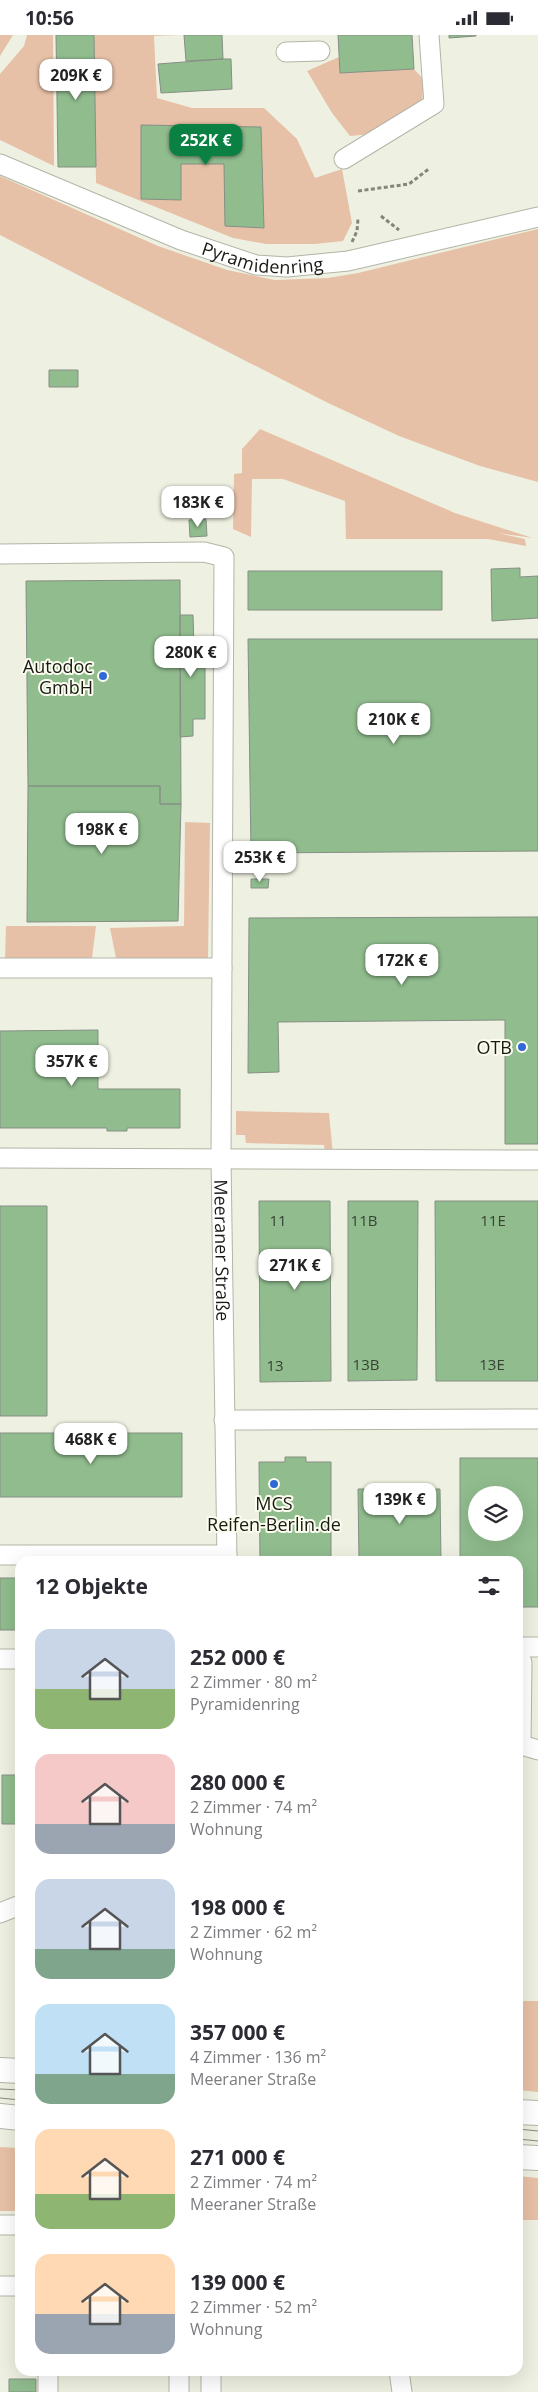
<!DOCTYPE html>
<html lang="de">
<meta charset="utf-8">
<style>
body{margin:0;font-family:"Open Sans",sans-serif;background:#f7f7f7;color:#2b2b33;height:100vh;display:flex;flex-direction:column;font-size:19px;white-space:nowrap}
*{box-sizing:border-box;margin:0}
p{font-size:16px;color:#7c7c81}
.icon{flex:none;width:28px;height:28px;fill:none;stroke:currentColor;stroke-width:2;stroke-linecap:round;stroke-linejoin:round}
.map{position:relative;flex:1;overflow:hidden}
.drawer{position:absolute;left:15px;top:1521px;width:508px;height:820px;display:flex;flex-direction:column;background:#fff;border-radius:15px;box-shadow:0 5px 20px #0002}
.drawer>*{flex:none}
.tools{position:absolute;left:468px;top:1451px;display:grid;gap:10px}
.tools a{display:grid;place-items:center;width:55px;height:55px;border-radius:50%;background:#fff;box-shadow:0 5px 20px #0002;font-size:25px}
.price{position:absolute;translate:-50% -42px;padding:0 11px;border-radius:10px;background:#fff;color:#222;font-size:16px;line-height:32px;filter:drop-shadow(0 1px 2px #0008)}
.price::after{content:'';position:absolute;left:50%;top:30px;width:15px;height:11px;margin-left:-8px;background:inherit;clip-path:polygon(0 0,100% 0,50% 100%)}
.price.active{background:#0b8043;color:#fff}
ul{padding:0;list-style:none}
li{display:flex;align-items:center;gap:15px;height:125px;padding:0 20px}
li span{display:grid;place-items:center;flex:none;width:140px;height:100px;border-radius:15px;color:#555}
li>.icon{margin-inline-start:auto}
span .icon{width:60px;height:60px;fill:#fffc;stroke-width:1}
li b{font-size:21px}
h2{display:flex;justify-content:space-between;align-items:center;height:60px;padding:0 20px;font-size:21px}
.status{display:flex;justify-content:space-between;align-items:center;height:35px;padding:0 25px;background:#fff;direction:ltr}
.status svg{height:14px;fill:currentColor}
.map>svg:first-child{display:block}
</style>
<div class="status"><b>10:56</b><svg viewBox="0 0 49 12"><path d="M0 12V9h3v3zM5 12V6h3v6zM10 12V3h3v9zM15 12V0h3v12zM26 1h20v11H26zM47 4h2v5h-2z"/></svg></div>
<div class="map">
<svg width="538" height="2357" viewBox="0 0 538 2357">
<rect width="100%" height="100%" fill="#eef1e1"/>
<path fill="#e7c1a7" d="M0,0h13l-13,21z
M27,0h26l1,131 -54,-26v-66l24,-28z
M94,0h86l-26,1 3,62 35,10h72l33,31 18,39 27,-9 10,54 -9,18 -28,3h-49l-33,-6 -137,-55z
M339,22l1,16 74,-4 10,11 -2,22 -50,32 -22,2 -18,-23 -25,-42z
M0,141l158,70 69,24 48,10 53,-2 30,-5 180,-44v253l-58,-16 -81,-30 -73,-34 -326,-167z
M260,394l195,84 78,25 -35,-5 27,6 1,7 -38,-7h-142l-1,-38 -62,-22h-31l-1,58 -18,-8 1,-55 8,-1v-24z
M185,787l25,1 -2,135h-92l-6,-30 74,-2z
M6,891h90l-4,32h-87z
M236,1076l93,2 4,42 -8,-1 -1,-9 -78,-2 -1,-8h-9z
M518,1966h20v91l-20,-2z
M0,2112l20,1v63h-20z
M518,2141l20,2v42h-20z"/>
<path fill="#90bc8e" stroke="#858f84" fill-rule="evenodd" d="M56,0h38l2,132h-38z
M184,0h38l1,24 -37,2z
M338,0h74l2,34 -74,4z
M449,0h27v1l-27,2z
M223,24h8l1,30 -71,4 -3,-29z
M141,90l120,2 3,101 -39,-2 -1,-62h-43v36l-40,-1z
M49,335h29v17h-29z
M206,484l1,17 -17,1 -1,-17z
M520,533v9l18,-1v42l-46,3 -1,-52z
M248,536h194v39h-194z
M180,545l1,224h-21v-18h-132l-2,-205z
M180,580h13l1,33h11v71h-12v17l-13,1z
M248,604h290v212l-287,2z
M28,751h132v18h21l-3,117 -151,1z
M251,844h18l-1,9h-17z
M538,882v227h-33v-124l-227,2 1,50 -31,1 1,-155z
M98,995v59h82v39h-53v3h-20v-3h-107v-97z
M259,1166h71l1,180 -71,1z
M348,1166h70l-1,179 -69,1z
M435,1166h103v180h-102z
M0,1171h47v210h-47z
M0,1398h182v64h-182z
M285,1422h21v5h25v99h-71l-1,-99h26z
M460,1423h78v149h-20v-46h-58zM476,1460h38v38h-38z
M358,1454h82l1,72h-82z
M0,1543h20v52h-20z
M2,1740h18v49h-18z
M229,2336h135v3l-135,1z
M9,2344h27v13h-27z"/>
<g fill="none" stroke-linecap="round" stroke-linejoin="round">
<defs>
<g id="minor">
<path d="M286,17l34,-1"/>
<path d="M344,124l90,-55 -5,-69"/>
<path id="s1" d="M0,129l181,76 75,25 31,2 61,-6 190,-44"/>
<path id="s2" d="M0,519l204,-2 20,5 -3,602 6,402"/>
<path d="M0,933h222"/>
<path d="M0,1123l538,2"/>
<path d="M224,1385l314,-1"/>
<path d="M0,1520h227"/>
<path d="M518,1612h20"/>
<path d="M0,1624h20"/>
<path d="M518,1709l3,1 1,-83"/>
<path d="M521,1710l17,5"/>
<path d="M0,1878l20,-8"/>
<path d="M0,2190h20"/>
<path d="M0,2251h20"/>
<path d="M48,2336v21"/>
<path d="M211,2336v21"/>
<path d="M399,2336l3,21"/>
<path d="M179,2357v-21"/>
</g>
<path id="major" d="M0,2035l20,1
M518,2077l20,1
M0,2081l20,2
M518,2122l20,1"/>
</defs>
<use href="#minor" stroke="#b3b5a6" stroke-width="21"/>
<use href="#major" stroke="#b3b5a6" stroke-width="26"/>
<path stroke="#84867c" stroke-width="3" stroke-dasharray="4 2.5" stroke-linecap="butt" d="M358,156l51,-7 21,-16
M381,181l18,14
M352,207l5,-11 1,-12"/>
<use href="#minor" stroke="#fff" stroke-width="19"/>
<use href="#major" stroke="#fff" stroke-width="24"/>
<path stroke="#898b80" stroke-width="1" d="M0,2054l20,1
M0,2063l20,2
M518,2094l20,2
M518,2104l20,2"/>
</g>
<g fill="#3069d7" stroke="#fbfeee" stroke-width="2">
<circle cx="103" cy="641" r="5"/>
<circle cx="522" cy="1012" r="5"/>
<circle cx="274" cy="1449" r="5"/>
</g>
<g text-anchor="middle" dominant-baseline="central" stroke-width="4" stroke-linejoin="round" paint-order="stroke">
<g font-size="15" fill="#374233">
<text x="278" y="1185">11</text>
<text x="364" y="1185">11B</text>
<text x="493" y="1185">11E</text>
<text x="366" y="1329">13B</text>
<text x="492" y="1329">13E</text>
<text x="275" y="1330">13</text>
</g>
<g font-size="18" fill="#191a15" stroke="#fbfeee">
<text stroke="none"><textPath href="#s1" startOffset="281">Pyramidenring</textPath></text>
<text stroke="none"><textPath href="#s2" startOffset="918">Meeraner Straße</textPath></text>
</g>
<g font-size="18" fill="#191a15" stroke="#fbfeee" text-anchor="end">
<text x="93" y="631">Autodoc<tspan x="93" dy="21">GmbH</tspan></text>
<text x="512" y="1012">OTB</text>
<text x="274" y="1468" text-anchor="middle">MCS<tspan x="274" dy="21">Reifen-Berlin.de</tspan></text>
</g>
</g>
</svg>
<div class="tools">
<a><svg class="icon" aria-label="layers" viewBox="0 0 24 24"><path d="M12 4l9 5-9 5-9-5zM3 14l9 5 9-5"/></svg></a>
</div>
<b class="price" style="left:76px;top:66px">209K €</b>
<b class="price active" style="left:206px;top:131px">252K €</b>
<b class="price" style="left:198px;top:493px">183K €</b>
<b class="price" style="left:191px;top:643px">280K €</b>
<b class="price" style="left:394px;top:710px">210K €</b>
<b class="price" style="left:102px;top:820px">198K €</b>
<b class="price" style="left:260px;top:848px">253K €</b>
<b class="price" style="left:402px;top:951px">172K €</b>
<b class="price" style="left:72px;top:1052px">357K €</b>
<b class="price" style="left:295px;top:1256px">271K €</b>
<b class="price" style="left:91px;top:1430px">468K €</b>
<b class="price" style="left:400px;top:1490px">139K €</b>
<section class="drawer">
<h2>12 Objekte<svg class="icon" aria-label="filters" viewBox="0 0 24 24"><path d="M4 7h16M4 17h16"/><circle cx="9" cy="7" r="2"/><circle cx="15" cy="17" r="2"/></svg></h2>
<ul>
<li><span style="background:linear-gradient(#c9d6e8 60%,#8fb573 0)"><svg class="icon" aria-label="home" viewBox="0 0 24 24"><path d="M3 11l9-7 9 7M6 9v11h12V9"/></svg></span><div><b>252 000 €</b><p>2 Zimmer · 80 m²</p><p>Pyramidenring</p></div></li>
<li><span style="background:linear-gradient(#f6c9c9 70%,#9aa5b1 0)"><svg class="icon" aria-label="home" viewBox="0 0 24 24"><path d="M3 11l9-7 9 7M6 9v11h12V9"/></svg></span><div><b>280 000 €</b><p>2 Zimmer · 74 m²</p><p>Wohnung</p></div></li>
<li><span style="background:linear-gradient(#c9d6e8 70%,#7fa58c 0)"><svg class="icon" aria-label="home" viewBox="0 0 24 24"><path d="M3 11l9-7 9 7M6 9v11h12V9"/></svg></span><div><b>198 000 €</b><p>2 Zimmer · 62 m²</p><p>Wohnung</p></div></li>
<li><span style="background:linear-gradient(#bfe0f5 70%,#7fa58c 0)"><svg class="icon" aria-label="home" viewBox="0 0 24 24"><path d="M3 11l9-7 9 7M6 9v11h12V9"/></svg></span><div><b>357 000 €</b><p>4 Zimmer · 136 m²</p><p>Meeraner Straße</p></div></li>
<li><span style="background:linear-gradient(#ffd9b3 65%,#8fb573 0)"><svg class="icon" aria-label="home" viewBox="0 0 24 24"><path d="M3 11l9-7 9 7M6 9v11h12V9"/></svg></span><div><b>271 000 €</b><p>2 Zimmer · 74 m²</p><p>Meeraner Straße</p></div></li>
<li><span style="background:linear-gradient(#ffd9b3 60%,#9aa5b1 0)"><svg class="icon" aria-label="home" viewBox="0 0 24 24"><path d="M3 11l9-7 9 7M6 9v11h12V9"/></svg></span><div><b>139 000 €</b><p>2 Zimmer · 52 m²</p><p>Wohnung</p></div></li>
</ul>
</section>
</div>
